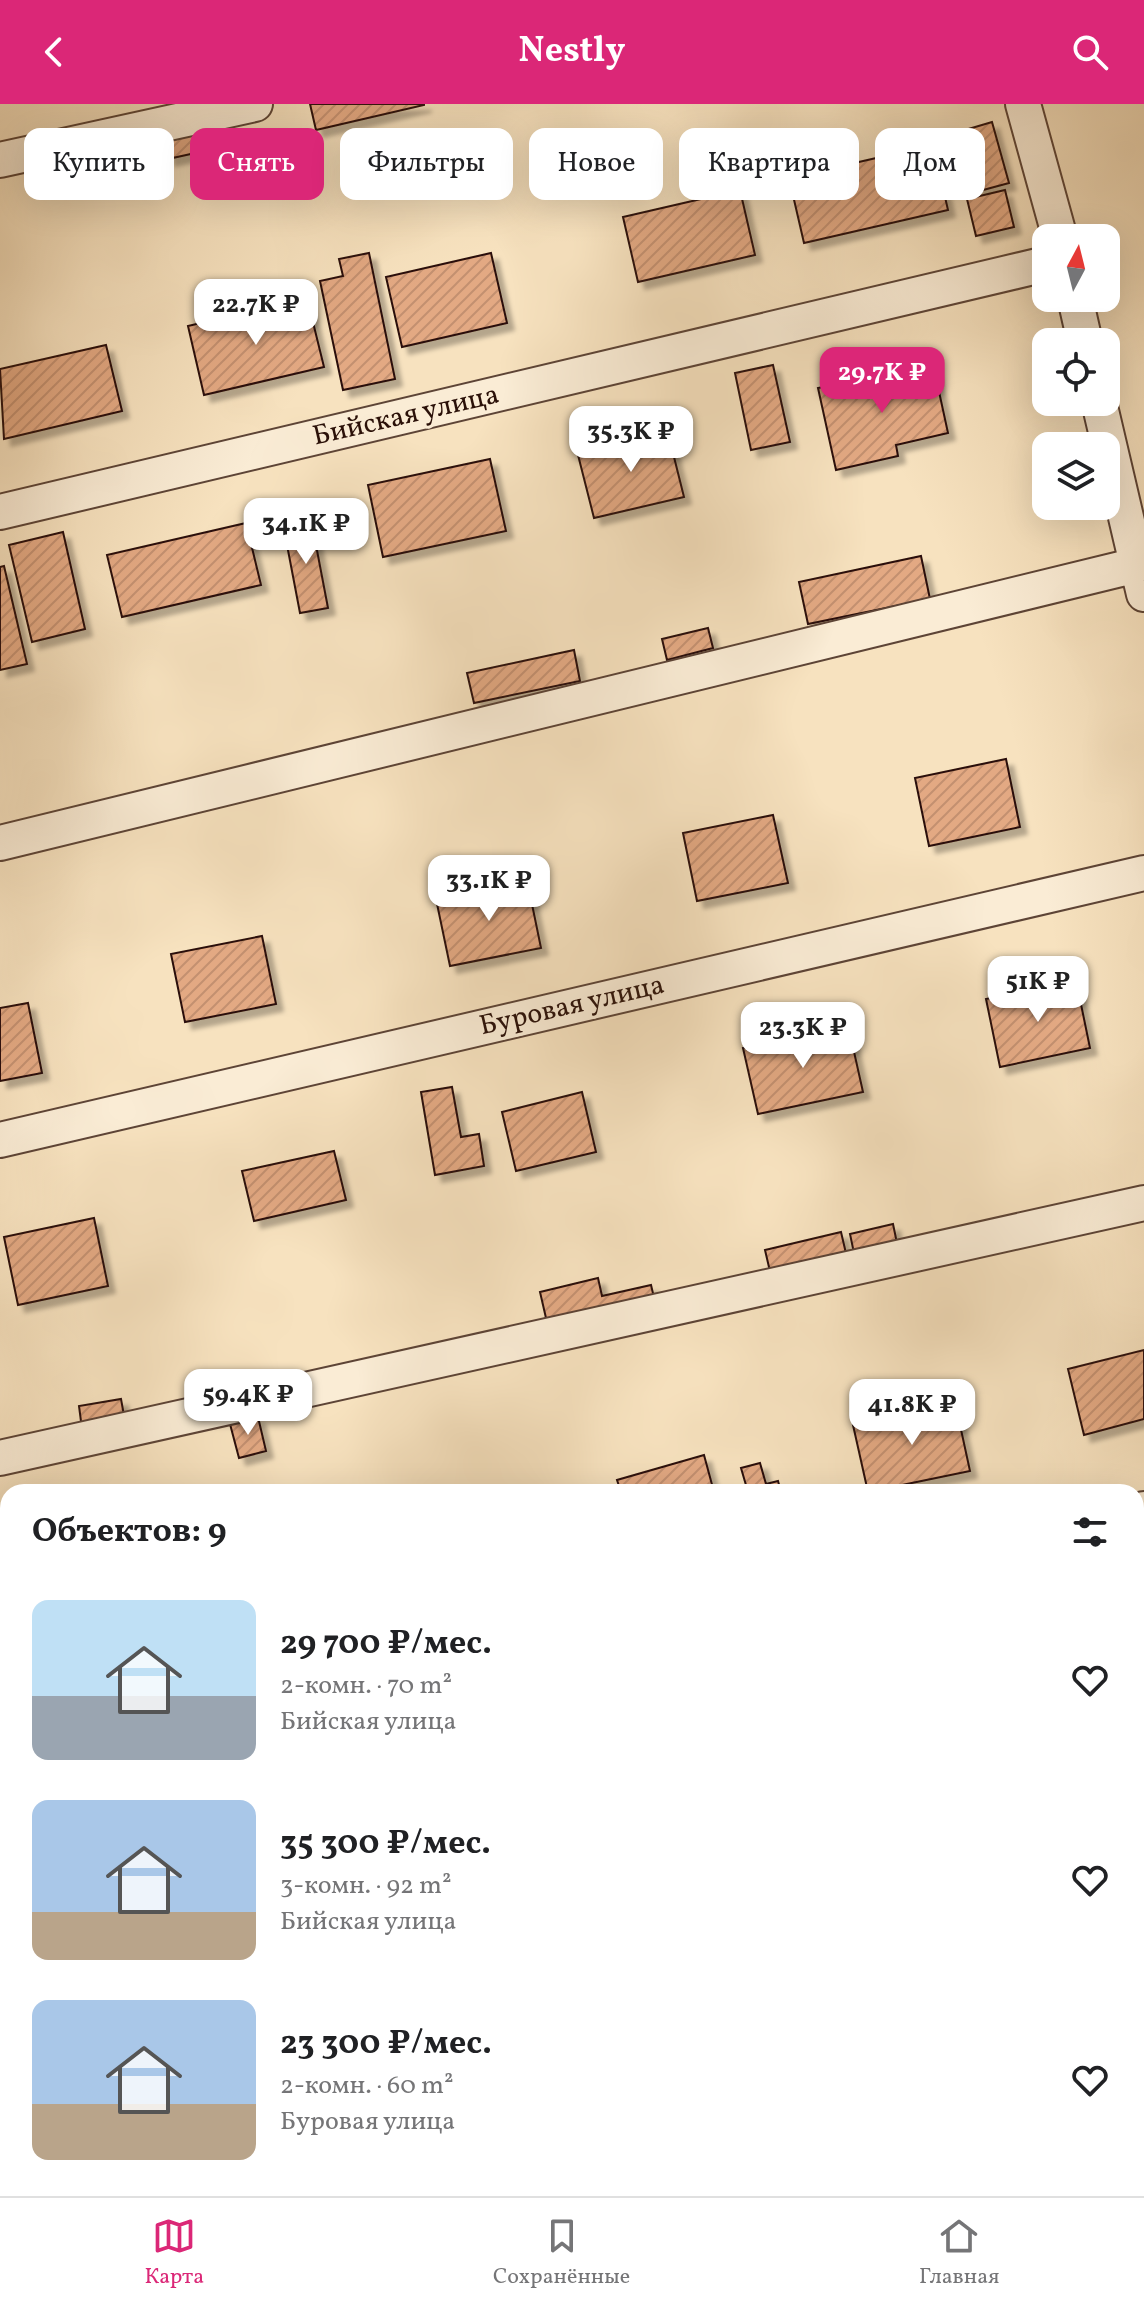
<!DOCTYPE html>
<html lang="ru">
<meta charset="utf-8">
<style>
body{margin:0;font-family:Vollkorn,serif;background:#f2f2f2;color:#202124;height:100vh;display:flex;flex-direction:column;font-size:30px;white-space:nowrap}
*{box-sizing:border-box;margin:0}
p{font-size:26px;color:#757577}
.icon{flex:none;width:44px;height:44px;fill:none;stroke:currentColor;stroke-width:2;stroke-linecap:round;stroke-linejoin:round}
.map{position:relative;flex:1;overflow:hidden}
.side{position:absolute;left:0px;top:1380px;width:1144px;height:712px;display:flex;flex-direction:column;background:#fff;border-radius:24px 24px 0 0;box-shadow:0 8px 32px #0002}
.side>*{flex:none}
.top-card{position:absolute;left:24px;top:24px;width:1096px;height:72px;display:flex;gap:16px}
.needle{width:52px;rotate:7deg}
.tools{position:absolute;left:1032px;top:120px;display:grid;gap:16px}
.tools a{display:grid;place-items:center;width:88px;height:88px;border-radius:16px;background:#fff;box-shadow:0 8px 32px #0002;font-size:40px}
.price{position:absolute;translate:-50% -68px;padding:0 18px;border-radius:16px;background:#fff;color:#222;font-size:26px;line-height:52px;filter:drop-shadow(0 2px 4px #0008)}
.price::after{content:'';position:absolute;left:50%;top:48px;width:24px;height:18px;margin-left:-12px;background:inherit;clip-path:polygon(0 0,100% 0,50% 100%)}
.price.current{background:#db2777;color:#fff}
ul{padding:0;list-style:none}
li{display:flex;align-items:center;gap:24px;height:200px;padding:0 32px}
li span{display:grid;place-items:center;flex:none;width:224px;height:160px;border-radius:16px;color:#555}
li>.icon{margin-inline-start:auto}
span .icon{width:96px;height:96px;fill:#fffc;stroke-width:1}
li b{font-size:34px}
h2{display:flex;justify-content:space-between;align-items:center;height:96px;padding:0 32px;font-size:34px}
.chip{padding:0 28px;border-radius:16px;background:#fff;box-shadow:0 8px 32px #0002;font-size:28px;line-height:72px}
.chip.current{background:#db2777;color:#fff}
header{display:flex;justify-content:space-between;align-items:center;height:104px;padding:0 32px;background:#db2777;color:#fff;font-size:36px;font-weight:700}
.dock{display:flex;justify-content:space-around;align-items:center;height:112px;border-top:2px solid #e0e0e0;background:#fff;font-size:22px;color:#757577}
.dock a{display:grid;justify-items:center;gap:4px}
.dock .current{color:#db2777}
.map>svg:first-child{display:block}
</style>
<header><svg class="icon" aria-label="back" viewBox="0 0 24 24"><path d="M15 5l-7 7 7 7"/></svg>Nestly<svg class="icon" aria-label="search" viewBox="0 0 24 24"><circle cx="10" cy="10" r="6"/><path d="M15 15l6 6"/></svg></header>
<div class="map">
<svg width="1144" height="2092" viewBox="0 0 1144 2092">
<defs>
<pattern id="building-hatch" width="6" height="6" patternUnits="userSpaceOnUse" patternTransform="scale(2)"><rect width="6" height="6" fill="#e3a983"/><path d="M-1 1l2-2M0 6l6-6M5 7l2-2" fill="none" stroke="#c39070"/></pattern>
<filter id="shadow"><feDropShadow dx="7" dy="7" stdDeviation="2" flood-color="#0004"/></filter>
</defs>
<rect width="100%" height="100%" fill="#f7e2bf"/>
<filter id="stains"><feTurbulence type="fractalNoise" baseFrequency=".0025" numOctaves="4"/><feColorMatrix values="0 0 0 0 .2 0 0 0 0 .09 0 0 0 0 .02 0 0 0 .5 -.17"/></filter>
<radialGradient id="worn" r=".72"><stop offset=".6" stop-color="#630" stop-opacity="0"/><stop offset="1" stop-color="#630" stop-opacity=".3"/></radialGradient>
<path fill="url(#building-hatch)" stroke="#2a1008" stroke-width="2" filter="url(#shadow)" d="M310,0h114v1l-108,25z
M992,18l17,61 -37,10 -17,-60z
M204,21l5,25 -41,9 -5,-25z
M933,41l15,65 -144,33 -15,-65z
M740,86l15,65 -117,27 -15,-65z
M1005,86l9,37 -38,9 -9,-37z
M369,149l26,126 -52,11 -23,-109 23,-5 -4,-17z
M491,149l16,70 -105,24 -16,-70z
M307,194l17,69 -120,28 -16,-69z
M106,241l16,66 -118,28 -4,-70z
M933,260l15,69 -52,12 2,11 -62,14 -18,-82z
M773,261l17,77 -39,8 -16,-77z
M667,325l17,68 -90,21 -17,-67z
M490,355l16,72 -123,26 -15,-72z
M311,415l17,89 -28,5 -17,-89z
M246,419l15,62 -139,32 -15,-62z
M63,428l22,97 -53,13 -23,-97z
M921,452l9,43 -122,25 -9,-42z
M4,462l23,98 -27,6v-103z
M708,524l5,20 -46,12 -5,-21z
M574,546l6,31 -106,22 -7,-30z
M1006,655l14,68 -91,19 -14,-68z
M773,711l15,68 -91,18 -14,-68z
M527,776l14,68 -91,18 -14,-67z
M262,832l14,68 -91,18 -14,-68z
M1076,876l14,68 -90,19 -14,-68z
M28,899l14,70 -42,8v-73z
M848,921l15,67 -105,22 -15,-66z
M452,983l9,50 18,-3 5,32 -49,9 -14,-83z
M582,988l14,60 -80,19 -14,-59z
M334,1047l12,49 -92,21 -12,-50z
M94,1114l14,68 -90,19 -14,-68z
M893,1120l5,24 -43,10 -5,-24z
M841,1128l7,30 -76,18 -7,-30z
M598,1174l4,18 49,-11 5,21 -107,25 -9,-39z
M1144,1246v69l-60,16 -16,-66z
M121,1295l4,22 -43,8 -3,-23z
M955,1298l15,69 -102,21 -15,-67z
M258,1313l8,34 -27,7 -9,-34z
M704,1351l10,37h-93l-4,-12z
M760,1359l6,21 12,-3 3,11h-33l-7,-24z
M8,1552v54l-8,2v-54z
M8,1735v66l-8,2v-66z
M1144,1896v72l-8,-23v-46z
M1144,1968v37l-8,2v-37z
M54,2084h20l2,8h-31l-1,-5z
M524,2084h27l2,8h-58z
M676,2084h115l2,8h-115z"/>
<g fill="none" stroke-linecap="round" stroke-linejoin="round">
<defs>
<path id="street" d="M1023,0l37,134
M0,56l255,-56
M1075,194l10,44
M1099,298l45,192
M0,408l1046,-248
M0,739l1137,-278
M0,1036l1144,-267
M0,1354l1144,-255
M1136,1407l8,-2
M0,1667l8,-2
M1136,1734l8,-3
M1136,2047l8,-3
M0,2087l9,-3
M1003,2092l24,-8"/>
</defs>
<use href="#street" stroke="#5d4436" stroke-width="38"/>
<use href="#street" stroke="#faecd5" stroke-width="34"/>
</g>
<g text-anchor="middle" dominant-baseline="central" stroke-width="6" stroke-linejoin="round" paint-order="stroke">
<g font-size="28" fill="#2a1008" stroke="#faecd5">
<text transform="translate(406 312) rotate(-13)">Бийская улица</text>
<text transform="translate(572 902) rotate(-13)">Буровая улица</text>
</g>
</g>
<rect width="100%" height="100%" filter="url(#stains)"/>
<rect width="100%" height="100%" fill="url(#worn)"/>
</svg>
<div class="tools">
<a><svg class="needle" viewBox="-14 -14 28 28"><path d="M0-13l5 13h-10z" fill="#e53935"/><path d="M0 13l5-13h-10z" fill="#757577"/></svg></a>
<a><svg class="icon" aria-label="locate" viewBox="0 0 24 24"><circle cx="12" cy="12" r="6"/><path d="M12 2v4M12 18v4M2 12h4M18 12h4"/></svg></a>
<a><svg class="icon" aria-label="layers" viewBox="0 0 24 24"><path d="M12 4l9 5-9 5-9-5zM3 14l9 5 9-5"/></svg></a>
</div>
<b class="price" style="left:256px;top:243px">22.7K ₽</b>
<b class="price current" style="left:882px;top:311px">29.7K ₽</b>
<b class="price" style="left:631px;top:370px">35.3K ₽</b>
<b class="price" style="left:306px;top:462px">34.1K ₽</b>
<b class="price" style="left:489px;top:819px">33.1K ₽</b>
<b class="price" style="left:1038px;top:920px">51K ₽</b>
<b class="price" style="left:803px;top:966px">23.3K ₽</b>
<b class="price" style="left:248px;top:1333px">59.4K ₽</b>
<b class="price" style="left:912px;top:1343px">41.8K ₽</b>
<div class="top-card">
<a class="chip">Купить</a>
<a class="chip current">Снять</a>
<a class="chip">Фильтры</a>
<a class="chip">Новое</a>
<a class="chip">Квартира</a>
<a class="chip">Дом</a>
</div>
<section class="side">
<h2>Объектов: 9<svg class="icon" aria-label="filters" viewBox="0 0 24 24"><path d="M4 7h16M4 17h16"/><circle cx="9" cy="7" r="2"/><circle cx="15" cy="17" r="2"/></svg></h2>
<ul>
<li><span style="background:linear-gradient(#bfe0f5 60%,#9aa5b1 0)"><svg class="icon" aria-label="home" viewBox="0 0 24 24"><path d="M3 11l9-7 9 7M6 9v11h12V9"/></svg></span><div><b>29 700 ₽/мес.</b><p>2-комн. · 70 m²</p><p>Бийская улица</p></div><svg class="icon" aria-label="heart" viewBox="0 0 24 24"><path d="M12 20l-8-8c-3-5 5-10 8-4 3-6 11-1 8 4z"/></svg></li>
<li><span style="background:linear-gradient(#a9c7e8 70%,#b9a48a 0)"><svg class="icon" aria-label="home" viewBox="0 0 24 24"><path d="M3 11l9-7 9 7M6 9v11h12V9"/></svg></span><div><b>35 300 ₽/мес.</b><p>3-комн. · 92 m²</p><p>Бийская улица</p></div><svg class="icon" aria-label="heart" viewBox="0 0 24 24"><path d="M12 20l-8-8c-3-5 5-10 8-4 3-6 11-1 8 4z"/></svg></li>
<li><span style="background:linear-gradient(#a9c7e8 65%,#b9a48a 0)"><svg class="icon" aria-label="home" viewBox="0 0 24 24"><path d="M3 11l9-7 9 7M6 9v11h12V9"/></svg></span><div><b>23 300 ₽/мес.</b><p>2-комн. · 60 m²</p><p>Буровая улица</p></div><svg class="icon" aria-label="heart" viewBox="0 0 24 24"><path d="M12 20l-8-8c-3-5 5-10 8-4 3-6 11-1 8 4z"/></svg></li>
</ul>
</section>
</div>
<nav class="dock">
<a class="current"><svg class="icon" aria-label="map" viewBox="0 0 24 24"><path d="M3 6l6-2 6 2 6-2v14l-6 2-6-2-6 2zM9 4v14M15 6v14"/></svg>Карта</a>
<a><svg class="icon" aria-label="saved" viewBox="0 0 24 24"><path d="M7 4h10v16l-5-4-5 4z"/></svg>Сохранённые</a>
<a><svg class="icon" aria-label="home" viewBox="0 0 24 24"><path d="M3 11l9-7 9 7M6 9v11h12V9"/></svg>Главная</a>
</nav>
